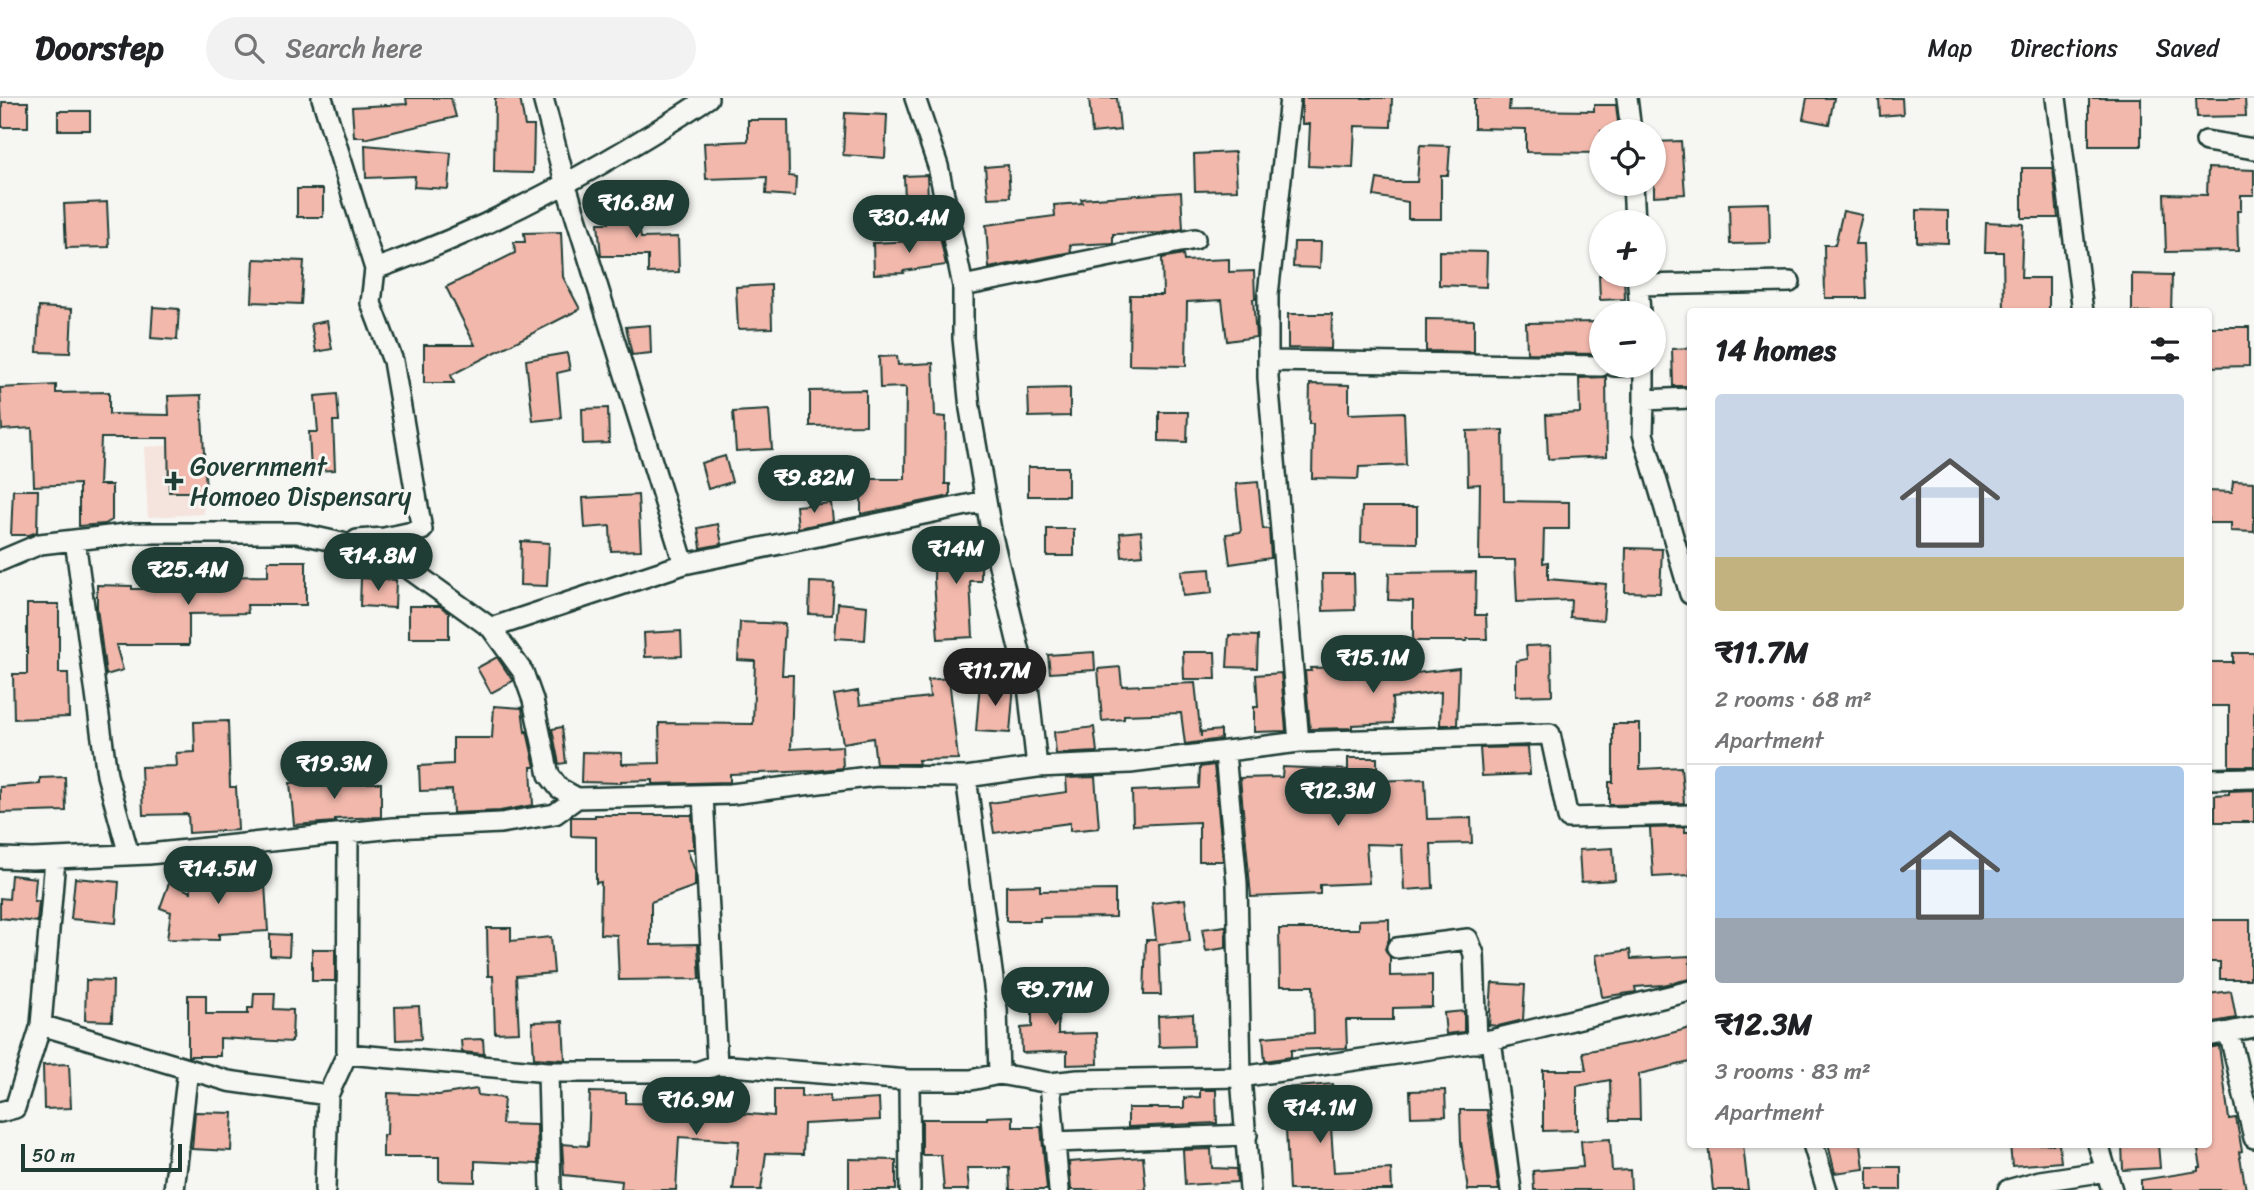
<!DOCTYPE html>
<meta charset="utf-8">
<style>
body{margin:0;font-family:Sriracha,sans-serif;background:#f2f2f2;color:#202124;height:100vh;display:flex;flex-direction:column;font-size:26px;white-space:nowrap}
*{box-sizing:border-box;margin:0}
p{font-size:23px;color:#757577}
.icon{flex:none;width:38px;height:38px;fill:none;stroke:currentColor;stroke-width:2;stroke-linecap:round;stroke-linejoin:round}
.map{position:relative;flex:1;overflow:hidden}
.panel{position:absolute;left:1687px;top:210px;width:525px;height:840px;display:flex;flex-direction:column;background:#fff;border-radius:7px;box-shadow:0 2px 5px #0004}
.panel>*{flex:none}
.tools{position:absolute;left:1589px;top:21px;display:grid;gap:14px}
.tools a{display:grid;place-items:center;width:77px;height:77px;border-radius:50%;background:#fff;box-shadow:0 2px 5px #0004;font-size:35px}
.scale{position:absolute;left:21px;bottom:18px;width:161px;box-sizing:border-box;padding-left:7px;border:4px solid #1f3d34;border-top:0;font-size:19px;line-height:24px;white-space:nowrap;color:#1f3d34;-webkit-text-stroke:5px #f6f6f2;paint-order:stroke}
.price{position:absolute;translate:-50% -60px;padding:0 16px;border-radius:24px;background:#1f3d34;color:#fff;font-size:23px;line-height:46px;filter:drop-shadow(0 2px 4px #0008)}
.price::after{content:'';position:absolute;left:50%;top:42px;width:21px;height:16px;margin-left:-10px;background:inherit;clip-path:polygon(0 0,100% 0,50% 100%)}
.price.on{background:#222;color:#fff}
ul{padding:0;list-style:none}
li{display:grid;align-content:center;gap:14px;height:371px;padding:0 28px}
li+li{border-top:2px solid #e0e0e0}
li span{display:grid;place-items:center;height:217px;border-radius:7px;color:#555}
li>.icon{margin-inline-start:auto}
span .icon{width:126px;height:126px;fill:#fffc;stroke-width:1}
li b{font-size:30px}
h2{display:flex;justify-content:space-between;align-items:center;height:84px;padding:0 28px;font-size:30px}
header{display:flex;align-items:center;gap:42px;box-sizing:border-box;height:98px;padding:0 35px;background:#fff;border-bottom:2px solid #e0e0e0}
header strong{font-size:33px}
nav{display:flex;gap:38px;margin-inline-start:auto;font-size:24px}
.search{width:490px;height:63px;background:#f2f2f2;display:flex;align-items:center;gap:18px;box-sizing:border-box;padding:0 24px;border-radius:38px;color:#757577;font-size:26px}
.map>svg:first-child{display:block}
</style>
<header>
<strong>Doorstep</strong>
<div class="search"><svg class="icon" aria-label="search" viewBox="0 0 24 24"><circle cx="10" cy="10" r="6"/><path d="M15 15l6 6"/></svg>Search here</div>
<nav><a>Map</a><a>Directions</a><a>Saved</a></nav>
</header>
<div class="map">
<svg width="2254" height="1092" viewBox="0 0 2254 1092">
<rect width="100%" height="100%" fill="#f6f6f2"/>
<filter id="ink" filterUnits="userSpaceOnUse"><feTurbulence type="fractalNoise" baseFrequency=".0143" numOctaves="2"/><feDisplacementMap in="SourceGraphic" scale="14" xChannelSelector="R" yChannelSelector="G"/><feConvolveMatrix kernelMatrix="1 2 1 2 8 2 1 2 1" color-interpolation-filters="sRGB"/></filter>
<g filter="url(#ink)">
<path fill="#f5e3dd" d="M200,346l4,70 -56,3 -4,-70z"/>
<path fill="#f2b8ac" stroke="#1f3d34" stroke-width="2" d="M406,0h45l5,19 -92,22v-2h-10l-2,-30 55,-3z
M495,0h25l5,28h9l-1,47 -39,-1z
M1089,0h28l3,32 -28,3z
M1302,0h90l-1,29 -36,-1 -2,42 -45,-2 2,-42h-8z
M1474,0h36l-1,12 85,1v-6h22l3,26h-18v22l-75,-1v-23l-52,-1z
M1807,0h27l-5,26 -26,-5z
M1879,0h23l1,16 -23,2z
M2089,0h52v48h-52z
M2196,0h49l1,18 -49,1z
M2,4h26v25h-26z
M58,13h32v19h-32z
M845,15l42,2 -2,43 -42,-3z
M748,22h40l1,56 7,1 -1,19 -29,-2 1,-17 -61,2 -2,-36 44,-2z
M1681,43l4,53 -31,2v-54z
M365,47l86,8 -3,36 -34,-2 1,-11 -49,2z
M1420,47l30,1 -2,29h-7v44h-33v-17l-34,-6 3,-17 18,3h22z
M1235,54l2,38 -42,1 -1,-37z
M1008,67l2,32 -22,1 -3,-31z
M2022,70h31l5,50h-36z
M2208,70l46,2v25h-13v16h-4l1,40 -72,1 -2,-58 43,1z
M927,77l1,24 -23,1 -1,-24z
M297,91h26v28h-26z
M1181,94l2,37 -22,4 -48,1v9l-43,2 1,7 -82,16 -3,-43 69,-9 -1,-11 28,-2 -1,-4z
M634,101l7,39 37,-1 1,35 -31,1v-17h-47l-3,-33h11l-3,-18z
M107,104l2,45 -43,1 -2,-44z
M1769,105l1,40 -40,1 -1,-40z
M1917,112l31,1v32l-31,-1z
M1843,113l19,4 -7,29h9l2,54h-41l-1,-53h11z
M1986,124l37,2 -2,54h28v34h-45l-1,-60h-18z
M561,134l2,45 17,32 -129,66 3,8h-30v-38h51l-29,-58 69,-34 -1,-11h11l-1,-9z
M939,134l7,33 -43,6 1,2 -30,1 -1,-31 42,-2 -1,-6z
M1294,144h27l-1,26 -27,-1z
M1439,153l48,1 -1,35 -47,-2z
M1183,156l1,7 45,-2v13l25,-1 1,28h-2l3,38 -29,4 -5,-41 -35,2 -1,64 -57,-1 1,-70h33l-1,-37z
M254,161l50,2 -3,43 -49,-2z
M2132,176l40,1 -1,37h-39z
M1599,177h25l1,24 -25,1z
M771,187l1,43 -34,1 -2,-42z
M39,209l33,2 -2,44 -33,-1z
M153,209l26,2 -2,31 -26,-2z
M1288,216h44l-1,35 -43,-1z
M1426,221l48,1v32l-48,-1z
M327,223l5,28 -16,3 -5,-28z
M1601,224v32l-74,-1 -1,-30z
M650,227l1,28 -19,2 -6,-28z
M2208,229h41v39l-41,1z
M1690,250v38h-17l-1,-37z
M567,255l3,17 -13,3 4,45 -28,3 -7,-61z
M897,258l1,9 35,-2 2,53 11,1 -1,67h5v12l-89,18v-35h44l1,-92 -26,1 -1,-31z
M1606,279l1,79 -59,3 -2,-44 34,-2 -1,-35z
M1310,286l39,1v29l55,-2 2,53 -47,2 -1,12 -46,-1 1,-54h-4z
M56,287v8l53,-1v22l60,1 -1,-19 33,-1 5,97h-37l-1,-54h-67l-2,47h13v35l-7,4 -26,2v-42l-45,2 -2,-58 -30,2 -2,-42z
M1070,290v28l-41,1 -1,-28z
M866,292v35l-56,1v-35z
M337,296l2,27h-6l2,49 -24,1 -2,-39h9l-3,-36z
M608,310l1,35 -26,1 -1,-35z
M769,312l3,39 -36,2 -3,-39z
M1159,314h29l-1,30 -28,-1z
M1503,332l1,71 65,1v27h-25l-1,34 5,-1v17l58,5 -3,36 -33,-3 1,-17 -54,2 -2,-42h-36l1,-76 -12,1 -1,-54z
M725,358l7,26 -24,7 -7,-26z
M1028,369h40v29h-40z
M2233,383l21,1v50l-23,-1v-8h-23v-32l24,1z
M1258,384l5,47h6l2,29 -41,6 -4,-30 15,-2 -5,-48z
M13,392h25l-1,42 -8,3h-18z
M638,397l3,55 -30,1 -1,-25 -25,2 -2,-30z
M831,405l2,18 -35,7 -2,-22z
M1362,409h55v36l-56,-1z
M718,426l4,20 -21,4 -3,-20z
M1047,431h27v27h-27z
M1141,433l2,24 -21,2 -2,-24z
M935,442l46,1v40h-11l3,56 -35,2 -4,-59z
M521,443l28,2 -2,43 -27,-1z
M1626,450l36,1 -2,44 -35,-1z
M268,463h38v44h-59l1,8 -59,1v31h-73l7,25 -17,5 -9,-67v-23l35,1v3h79l-1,-12 58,-1z
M1210,471l2,24 -29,3 -2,-25z
M1476,474l-1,43h11l1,24h-20v2h-54v-40l-25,-1 1,-27z
M1322,476h32l1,36 -32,1z
M361,480l35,2 -1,28 -35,-2z
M810,484l24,1 -2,32 -23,-1z
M838,505l29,3 -2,34 -30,-2z
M27,506h32v69h9l1,44 -55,2 -1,-45h14z
M409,508h31l9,7v25h-40z
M740,524l45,2 -3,51h11l-2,74 51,-3 1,22 -29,3 -84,3v8l-77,2v-4l-32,1v2l-40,-1 1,-30 40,1v11l38,-1 -1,-40 94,1 2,-63 -17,-1z
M681,533l1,25 -37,1 -1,-24z
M1229,537l29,1 -1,32 -30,-1z
M1551,547l1,50 -36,1v-35l11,-2 -1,-13z
M1094,554l1,18 -45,3 -2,-18z
M1183,554h32l1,27h-32z
M2233,555h21v113h-25v-60h-21v-44h25z
M497,559l16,24 -22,12 -14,-25z
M1120,569l2,19 73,-3 6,54v-5l20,-2v9l-36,5 -4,-31 -57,2v4l-22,2 -4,-52z
M1351,569v2l39,-2 1,9 68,-8 -2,57h-17l1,-33 -49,6 1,25 -41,2v3l-42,1 -5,-58h6l-1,-3z
M1281,575l5,58 -32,1v-25h4l-2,-32z
M949,580l9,81 -40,1 1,4h-43l-3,-26 -30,5 -9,-48 24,-4 2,14 70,-8 -2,-17z
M980,584l34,2 -4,49 -34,-2z
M494,608l28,2 3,24 2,-1 8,36h-4l2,38 -33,6 -47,2 -1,-23 -32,1 -1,-25 34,-2v-26h39z
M228,623l2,66h6l2,43 -49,3 -1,-19 -45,1 -2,-48 36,-1 -1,-13 19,-1 -1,-30z
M1613,626h27v45l41,-2 3,36 -75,2v-23h4z
M562,629l4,36 -7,1 -7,-35z
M1094,629l3,25 -41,2 -2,-22z
M1528,649l2,27 -48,2 -2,-28z
M1348,660h29v23l48,-2 2,40 44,-1 1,25 -41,1 2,44 -29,2 -2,-45 -36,-1 3,39 -49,2v9l-69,3 -11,-119 42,-1 1,-10 65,3z
M1214,667l9,96h-24v-39l-66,3 -1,-34 67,-3 1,-21z
M65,679l1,34 -66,2v-26l40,-3v-6z
M1095,679l4,51 -29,3v-8l-76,10 -5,-30 78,-11 -1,-14z
M331,682l1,3h49v34l-46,2v3l-41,3 -4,-42z
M2254,692v32h-39v-27l14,-1v-3z
M595,717h97l2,34h-7l8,22v15l-44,16v43l47,-1 2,35 -81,1 -2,-45 -17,-1 1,-52 -5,1v-46l-25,-1v-19h24z
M1685,729v5h5v43l-37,2 -3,-49z
M1613,750l2,32 -34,2 -2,-32z
M264,771l4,62 -49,3v6l-52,-1 4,-27 -11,-4 9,-25 22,9v-16l39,1 -1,-6z
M11,777l25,3 -2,23h5l-2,21 -37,-4v-20l9,1z
M75,780l44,4 -3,41 -45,-4z
M1040,787v6l75,-1v27l-75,1v3h-34v-35z
M1185,801l5,42 -31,3 2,51h-17l2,-55h10l-4,-37z
M1389,821v20l-4,10 5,8v19l42,-1v32l-39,1v12h-47l1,28 -56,2v7l-26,4 -2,-24 51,-4 -1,-47h-33l-1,-57h80v-9z
M2208,822h42v59h-30v-17h-12z
M1226,828v22l-20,3 -4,-22z
M487,830h24v13l40,-4 3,36 -38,3 3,56 -24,1 -2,-57h-5z
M270,836l20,1 -1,21 -19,-1z
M312,851h23v32h-23z
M1630,852l1,9 59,-3v23l-27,6 -28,2 1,5 -34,5 -6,-42z
M1032,877h26v59l39,-1 1,31 -31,1v-14l-45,2 -1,-25 11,-1z
M86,882l27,1 -1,40 -27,-1z
M1492,885l33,2 -2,35 -25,6 -9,-1z
M2231,893l5,27 -28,5v-29z
M254,895h21l-1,16 19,1 -1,32 -72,-4v18h-32v-61h18v19h42v-6h5z
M419,908l2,33 -25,1 -1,-33z
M1464,913v21l-18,2 -2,-21z
M1193,916l1,32 -35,1 -1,-31z
M563,923l2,39 -31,-2 -2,-36z
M1690,930v34l-51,12 1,46h-29l-1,-40 -33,6v44l-34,1v-61h43l-3,-18 54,-10z
M483,941l1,15 -22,-2 -1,-12z
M2219,948l10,73 7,-1 6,33 -3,1 7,38h-105v-10l58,-9v-4h2l-4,-23h11v-96z
M69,966l2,44 -27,1 -1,-44z
M1333,986l3,43h-5l3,45 57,-3 1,21h-103l-5,-102z
M477,991l1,6 26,3 -2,26 35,1 1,39 -63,-3v21l-36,-1v-24h-56v-22h4l1,-42 51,2z
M774,991h27v8l29,-2v7l49,-3 1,21 -76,4 -1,30 -37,-1 -5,37h-28l6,-49 -60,-4 -3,53h-55l1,-9 -58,-6 -2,-31 26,2 2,-54 36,1v10l45,1v4l103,8z
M1200,992h16l1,33 -89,4v-19h56v-10l16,-1z
M1445,992l1,26 -35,1 -1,-26z
M1460,1012h27l12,80h-31l-7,-48z
M195,1014l38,1 -2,38 -39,-2z
M1013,1018v11h28l6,63h-37l-1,-22h-42l2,22h-25l-3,-35h-19v-36h65v-2z
M1610,1041l2,32 18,-1 1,20h-97l-1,-19 50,-4 -2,-26z
M1708,1046h35l5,46h-35z
M1828,1046h33l3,25 -29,4z
M2010,1046h49l2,18 -49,4z
M2122,1046h36l2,24 -37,2z
M1211,1051l1,19 24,1 1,13 -52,3 -2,-35z
M1143,1059l3,33h-75l-2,-28z
M849,1061l47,1v30h-47z
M1868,1069h33v23h-33z"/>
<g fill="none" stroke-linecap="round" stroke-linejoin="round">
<defs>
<path id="minor" d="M322,0l53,171
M543,0l22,84 119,382
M1290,0l-22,197v83l31,364
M1627,0l4,33
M2056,0l27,214
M2206,43l48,8
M1633,86l2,38
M1637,177l1,10 152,-3
M1638,187l2,28
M963,188l232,-47
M1268,263l333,5
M1614,268h30
M1644,268v34l46,-2
M1644,302l-1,34 47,160
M75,442l32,235 22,80
M357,442l27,-2 38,-8 -29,-169 -22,-58 4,-34c117,-41 230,-103 333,-171
M0,463l40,-17 95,-11h162l90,20 104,75 32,44 10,28 16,75 10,13 18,10 154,-4 145,-18 90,1 71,-10 -9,-81 -36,-150 -22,-127 -7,-71v-52l-25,-120 -23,-68
M491,530l193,-64 302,-63
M1225,655l12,130 4,194 9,113
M1037,669l93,-4 169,-21 251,-8 18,84 122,-3
M966,679l31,232 2,65
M2208,681l46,-1
M703,697l14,270
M0,760l32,1 117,-5 244,-26 108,-5 54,-9 22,-16
M55,761l-14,166 187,56 100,14 19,-41 1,-220
M1397,850l71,-9 6,15 3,89
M2229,934l25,-5
M2208,938l21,-4 25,106
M1491,942l20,150
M347,956l201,18h149l20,-7 192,15h62l28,-6 51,9 28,-3 163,-3 250,-37 199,-49
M548,974l3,118
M909,982l1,110
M1050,985l9,107
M0,1014l15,-4 26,-83
M1054,1044l193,-7
M1813,1046l14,46
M2098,1046l14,46
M174,1092l14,-121
M325,1092l3,-95
M2008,1092l32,-9 67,-10"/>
</defs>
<use href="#minor" stroke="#1f3d34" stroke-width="24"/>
<use href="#minor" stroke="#f6f6f2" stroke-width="19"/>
</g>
</g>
<path fill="#1f3d34" stroke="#f6f6f2" stroke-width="2.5" d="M170.5 372.5h7v7h7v7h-7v7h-7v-7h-7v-7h7z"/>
<g text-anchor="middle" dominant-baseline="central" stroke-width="6" stroke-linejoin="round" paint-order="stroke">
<g font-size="26" fill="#1f3d34" stroke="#f6f6f2" text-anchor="start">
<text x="190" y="368">Government<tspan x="190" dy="30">Homoeo Dispensary</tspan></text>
</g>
</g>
</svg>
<div class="tools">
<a><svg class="icon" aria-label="locate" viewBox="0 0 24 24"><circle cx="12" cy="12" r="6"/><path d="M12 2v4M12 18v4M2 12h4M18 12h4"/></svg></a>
<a>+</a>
<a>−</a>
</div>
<div class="scale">50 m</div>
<b class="price" style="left:636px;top:142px">₹16.8M</b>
<b class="price" style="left:909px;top:157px">₹30.4M</b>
<b class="price" style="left:814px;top:417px">₹9.82M</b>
<b class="price" style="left:956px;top:488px">₹14M</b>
<b class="price" style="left:378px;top:495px">₹14.8M</b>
<b class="price" style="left:188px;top:509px">₹25.4M</b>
<b class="price" style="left:1373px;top:597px">₹15.1M</b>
<b class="price on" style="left:995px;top:610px">₹11.7M</b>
<b class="price" style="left:334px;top:703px">₹19.3M</b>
<b class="price" style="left:1338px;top:730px">₹12.3M</b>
<b class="price" style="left:218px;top:808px">₹14.5M</b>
<b class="price" style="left:1055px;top:929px">₹9.71M</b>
<b class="price" style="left:696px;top:1039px">₹16.9M</b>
<b class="price" style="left:1320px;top:1047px">₹14.1M</b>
<section class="panel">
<h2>14 homes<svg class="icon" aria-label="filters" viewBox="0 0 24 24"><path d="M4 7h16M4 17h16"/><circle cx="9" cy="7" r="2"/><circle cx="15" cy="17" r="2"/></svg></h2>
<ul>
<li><span style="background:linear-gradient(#c9d6e8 75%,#c2b280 0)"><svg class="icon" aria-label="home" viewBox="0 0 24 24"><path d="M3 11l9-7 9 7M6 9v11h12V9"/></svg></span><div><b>₹11.7M</b><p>2 rooms · 68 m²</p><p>Apartment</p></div></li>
<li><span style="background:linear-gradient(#a9c7e8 70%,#9aa5b1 0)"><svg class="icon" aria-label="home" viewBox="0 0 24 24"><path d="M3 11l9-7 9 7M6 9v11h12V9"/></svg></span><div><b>₹12.3M</b><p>3 rooms · 83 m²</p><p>Apartment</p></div></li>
</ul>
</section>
</div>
